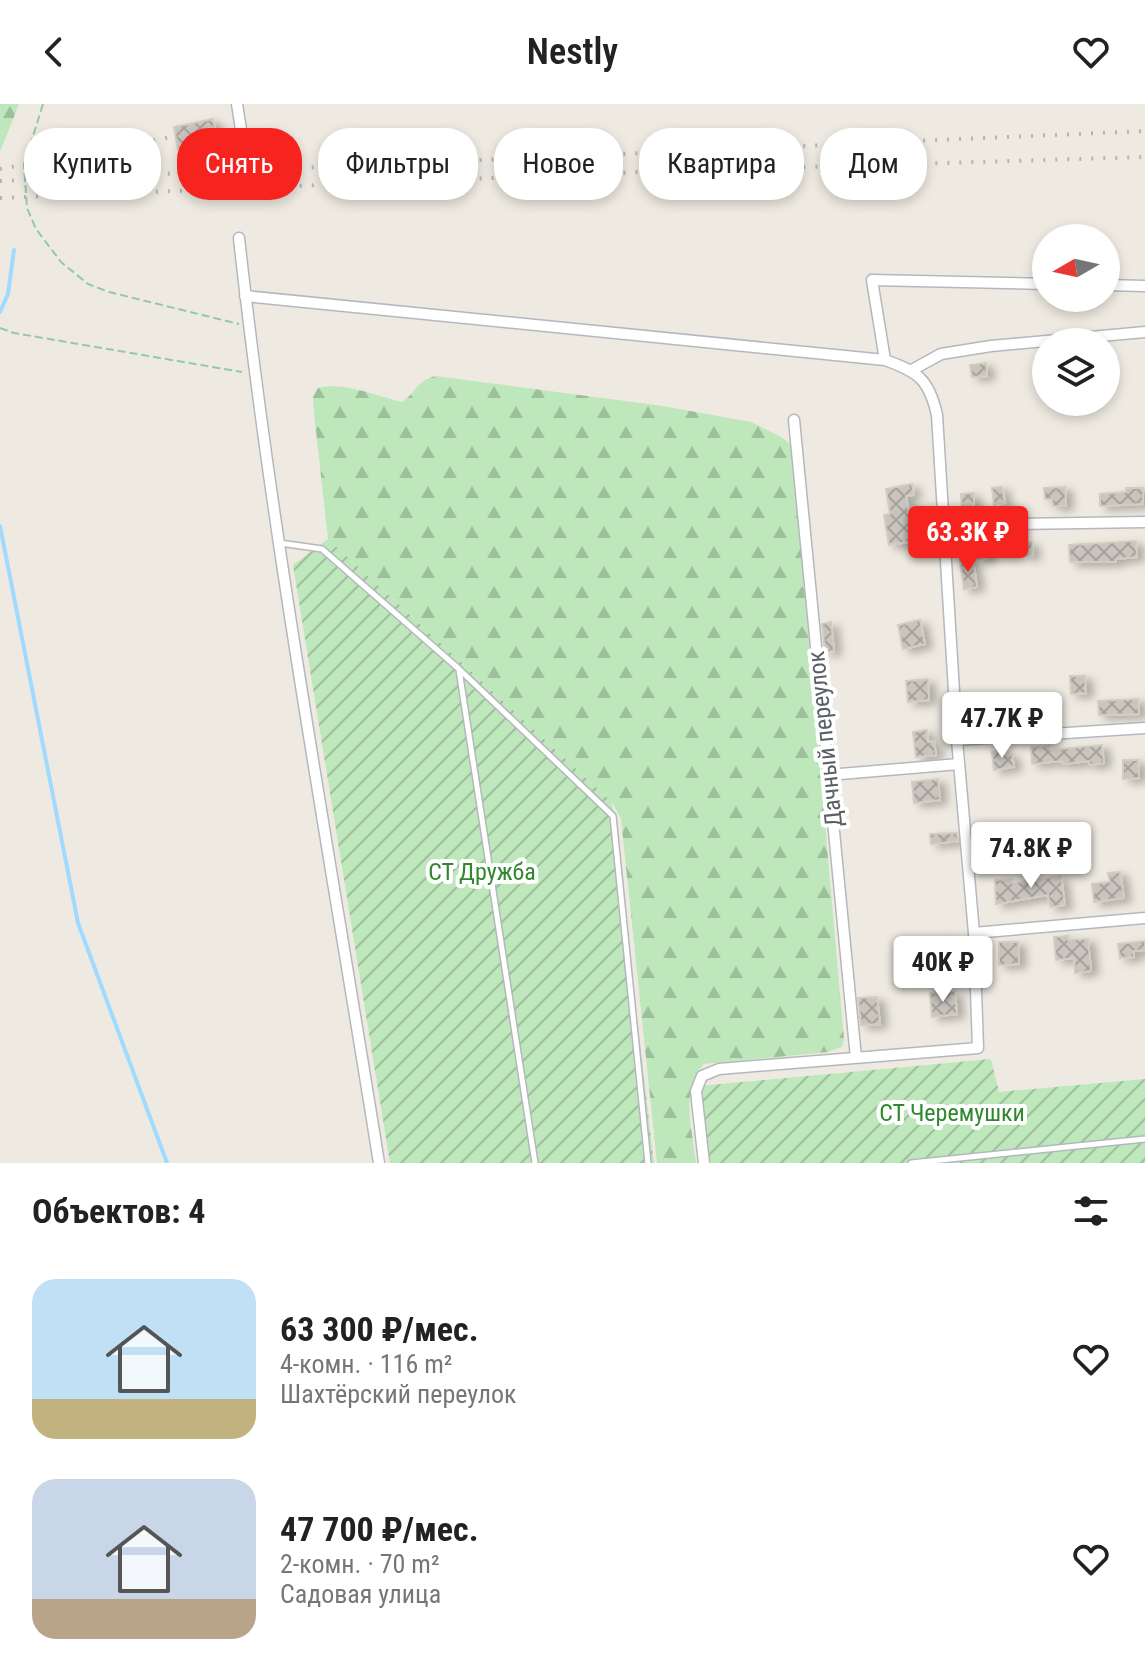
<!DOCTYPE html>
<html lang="ru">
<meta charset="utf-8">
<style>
body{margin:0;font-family:"Roboto Condensed",sans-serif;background:#f2f2f2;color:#222;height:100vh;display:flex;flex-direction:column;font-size:30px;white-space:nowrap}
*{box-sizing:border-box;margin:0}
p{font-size:26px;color:#767676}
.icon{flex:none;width:44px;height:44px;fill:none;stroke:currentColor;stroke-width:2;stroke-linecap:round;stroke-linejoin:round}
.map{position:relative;height:1059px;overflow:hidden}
.sheet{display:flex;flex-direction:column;background:#fff;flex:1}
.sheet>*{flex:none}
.guide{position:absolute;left:24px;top:24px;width:1098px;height:72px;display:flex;gap:16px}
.needle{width:52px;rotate:261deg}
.controls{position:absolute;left:1032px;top:120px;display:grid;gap:16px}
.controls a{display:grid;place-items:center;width:88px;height:88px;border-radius:50%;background:#fff;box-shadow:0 4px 12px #0003;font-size:40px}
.price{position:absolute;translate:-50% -68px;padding:0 18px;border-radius:8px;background:#fff;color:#222;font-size:26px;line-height:52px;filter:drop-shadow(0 2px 4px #0008)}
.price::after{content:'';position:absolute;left:50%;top:48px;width:24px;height:18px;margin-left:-12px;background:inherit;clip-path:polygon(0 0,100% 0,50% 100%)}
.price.current{background:#f6231f;color:#fff}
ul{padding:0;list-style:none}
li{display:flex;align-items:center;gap:24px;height:200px;padding:0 32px}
li span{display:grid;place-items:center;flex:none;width:224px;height:160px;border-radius:24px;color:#555}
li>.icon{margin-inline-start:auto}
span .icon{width:96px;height:96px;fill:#fffc;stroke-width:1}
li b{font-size:34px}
h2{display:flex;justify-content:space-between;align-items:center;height:96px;padding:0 32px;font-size:34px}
.tag{padding:0 28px;border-radius:32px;background:#fff;box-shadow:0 4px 12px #0003;font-size:28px;line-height:72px}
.tag.current{background:#f6231f;color:#fff}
header{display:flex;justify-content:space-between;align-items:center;height:104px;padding:0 32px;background:#fff;font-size:36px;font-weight:600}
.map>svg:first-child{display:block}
</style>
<header><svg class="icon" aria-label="back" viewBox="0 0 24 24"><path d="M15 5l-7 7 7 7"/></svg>Nestly<svg class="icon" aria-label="heart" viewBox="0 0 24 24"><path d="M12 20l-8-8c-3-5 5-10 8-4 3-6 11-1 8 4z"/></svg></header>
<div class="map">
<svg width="1145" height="1059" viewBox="0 0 1145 1059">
<defs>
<pattern id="forest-firs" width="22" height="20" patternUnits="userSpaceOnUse" patternTransform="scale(2)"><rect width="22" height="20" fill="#bee8bb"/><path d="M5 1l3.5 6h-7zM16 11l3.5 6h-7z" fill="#9dbf9c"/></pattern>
<pattern id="garden-furrows" width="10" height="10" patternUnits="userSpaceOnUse" patternTransform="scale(2)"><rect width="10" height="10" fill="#bee8bb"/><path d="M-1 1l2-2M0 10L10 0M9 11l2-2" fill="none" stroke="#9dbf9c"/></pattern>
<pattern id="building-cross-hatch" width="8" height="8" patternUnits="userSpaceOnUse" patternTransform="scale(2)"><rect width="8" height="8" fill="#c9c5be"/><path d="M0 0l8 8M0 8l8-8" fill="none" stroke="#a6a39e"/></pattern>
<filter id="shadow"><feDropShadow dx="7" dy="4" stdDeviation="4" flood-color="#0004"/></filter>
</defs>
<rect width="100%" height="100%" fill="#eeeae1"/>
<path fill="url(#forest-firs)" d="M0,0h19l-19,48z
M435,272l228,30 88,16 30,15 8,6 3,7 52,589 -2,8 -14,5 -124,12c-25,25 -11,67 -8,99h-39l-36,-344 -9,-17 -284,-263 -14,-126 -1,-16 5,-9c25,-7 59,8 84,14 15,-10 13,-20 33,-26z"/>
<path fill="url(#garden-furrows)" d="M328,435l284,263 42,361h-264l-97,-598z
M991,955l8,33 146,-13v84h-438l-8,-77z"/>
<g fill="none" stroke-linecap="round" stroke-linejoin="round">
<path stroke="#a0dbff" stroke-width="4" d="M0,208l8,-18 6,-44
M0,422l78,397 89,240"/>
</g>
<path fill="url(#building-cross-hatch)" stroke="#d3ccbf" stroke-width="2" filter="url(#shadow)" d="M213,15l5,24 -40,7 -4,-23z
M986,259l1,13 -15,1 -2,-12z
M912,380l2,11 -8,1 8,45 -25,4 -5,-30 6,-1 -4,-25z
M1002,383l3,16 -11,2 -2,-17z
M1065,383l1,19h-13l-1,-7h-7l-1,-11z
M1126,384h17v16l-43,2v-12l26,-2z
M974,389v15l-12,1 -1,-15z
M984,436l4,18 -10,2 -4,-18z
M1136,437l1,16 -21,2v3h-46l-1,-17z
M1023,438h9l1,14h-10z
M973,455l4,28 -13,2 -4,-29z
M920,516l5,24 -22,5 -5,-24z
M831,518l3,29 -9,1 -3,-28z
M1070,572h15l1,17 -15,1z
M928,575l1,21 -21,2 -2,-21z
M1138,595l1,15 -40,1 -1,-14z
M1031,596h16l1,19 -36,2 -2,-16 21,-2z
M1003,597l1,12 -19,1 -1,-12z
M927,626l1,12 6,-1 2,14 -20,2 -3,-25z
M1102,641l2,18 -14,2 -1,-4 -26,3 -1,-3 -30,3 -1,-17 18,-1 1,4z
M1004,646l1,5 7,-1 2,13 -20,3 -2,-18z
M1123,656h15l1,18 -16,1z
M938,675l2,21 -26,3 -2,-21z
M957,729l1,8 -27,3 -1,-10z
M1120,768l4,26 -30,4 -2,-18 18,-2 -2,-9z
M1061,772l4,29 -15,2 -2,-12 -52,9 -1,-24 17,-1v4z
M1068,832v4l20,-1 3,32 -16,2 -1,-15 -18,2 -2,-23z
M948,835l2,23 -21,2 -2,-23z
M1145,837v9l-11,1v6l-14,1 -2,-14z
M999,838h19l1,22 -20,1z
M955,887l2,23 -25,3 -2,-24z
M877,893l3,27 -19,1 -3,-27z"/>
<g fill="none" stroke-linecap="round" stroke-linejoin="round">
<defs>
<path id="lane" d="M280,439l42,6 137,120 154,147 35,347
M459,566l76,493
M911,1059l234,-24"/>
<path id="street" d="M237,0l5,32
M239,134c34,310 91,617 140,925
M1106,181l39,1
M245,192l640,64c33,12 44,19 52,55l20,325 17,193 4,115 -259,21 -17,7 -6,15 8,72
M885,256l-13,-80 174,4
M912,266l29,-16 50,-8 154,-14
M794,316l62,638
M942,421l203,-3
M957,636l188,-12
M828,671l131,-11
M974,829l171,-15"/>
</defs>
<use href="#lane" stroke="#b4b8bd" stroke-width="8"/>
<use href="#street" stroke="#b4b8bd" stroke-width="13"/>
<path stroke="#94caa0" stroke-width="2" stroke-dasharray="8 4" stroke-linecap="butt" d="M43,0l-19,61 3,43 9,21 25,33 27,22 21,8 130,32
M0,224l14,5 228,39"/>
<use href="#lane" stroke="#fff" stroke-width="5"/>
<use href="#street" stroke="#fff" stroke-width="10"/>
<path stroke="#b3b4b5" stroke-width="4" stroke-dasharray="2 10" stroke-linecap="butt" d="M0,65l176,-33
M0,77l1145,-50
M0,94l642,-26 503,-15"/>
</g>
<g text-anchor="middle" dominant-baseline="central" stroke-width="8" stroke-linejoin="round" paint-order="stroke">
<g font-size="24" fill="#5a5f64" stroke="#fff">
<text transform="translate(825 635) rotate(-96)">Дачный переулок</text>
</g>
<g font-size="24" fill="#2f872e" stroke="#fff">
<text x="482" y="768">СТ Дружба</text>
<text x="952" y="1009">СТ Черемушки</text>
</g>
</g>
</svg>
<div class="controls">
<a><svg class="needle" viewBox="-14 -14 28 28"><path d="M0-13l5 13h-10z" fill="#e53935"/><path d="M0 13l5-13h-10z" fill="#767676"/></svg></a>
<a><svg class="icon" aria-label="layers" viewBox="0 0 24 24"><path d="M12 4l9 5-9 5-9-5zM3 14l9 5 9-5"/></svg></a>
</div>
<b class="price current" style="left:968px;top:470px">63.3K ₽</b>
<b class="price" style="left:1002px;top:656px">47.7K ₽</b>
<b class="price" style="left:1031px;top:786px">74.8K ₽</b>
<b class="price" style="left:943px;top:900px">40K ₽</b>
<div class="guide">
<a class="tag">Купить</a>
<a class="tag current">Снять</a>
<a class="tag">Фильтры</a>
<a class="tag">Новое</a>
<a class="tag">Квартира</a>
<a class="tag">Дом</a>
</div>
</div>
<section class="sheet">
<h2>Объектов: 4<svg class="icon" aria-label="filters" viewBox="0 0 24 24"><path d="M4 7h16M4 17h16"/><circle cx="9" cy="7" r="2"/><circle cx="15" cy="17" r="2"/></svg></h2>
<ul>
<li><span style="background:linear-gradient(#bfe0f5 75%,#c2b280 0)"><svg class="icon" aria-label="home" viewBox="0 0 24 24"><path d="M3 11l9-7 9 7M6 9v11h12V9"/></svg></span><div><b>63 300 ₽/мес.</b><p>4-комн. · 116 m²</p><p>Шахтёрский переулок</p></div><svg class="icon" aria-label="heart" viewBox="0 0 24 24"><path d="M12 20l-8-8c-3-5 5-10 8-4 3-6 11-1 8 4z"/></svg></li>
<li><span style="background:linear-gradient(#c9d6e8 75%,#b9a48a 0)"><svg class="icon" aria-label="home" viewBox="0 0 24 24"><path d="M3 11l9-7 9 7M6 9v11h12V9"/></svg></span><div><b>47 700 ₽/мес.</b><p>2-комн. · 70 m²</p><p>Садовая улица</p></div><svg class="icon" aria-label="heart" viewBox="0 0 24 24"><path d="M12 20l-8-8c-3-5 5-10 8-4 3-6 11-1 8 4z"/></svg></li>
</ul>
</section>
